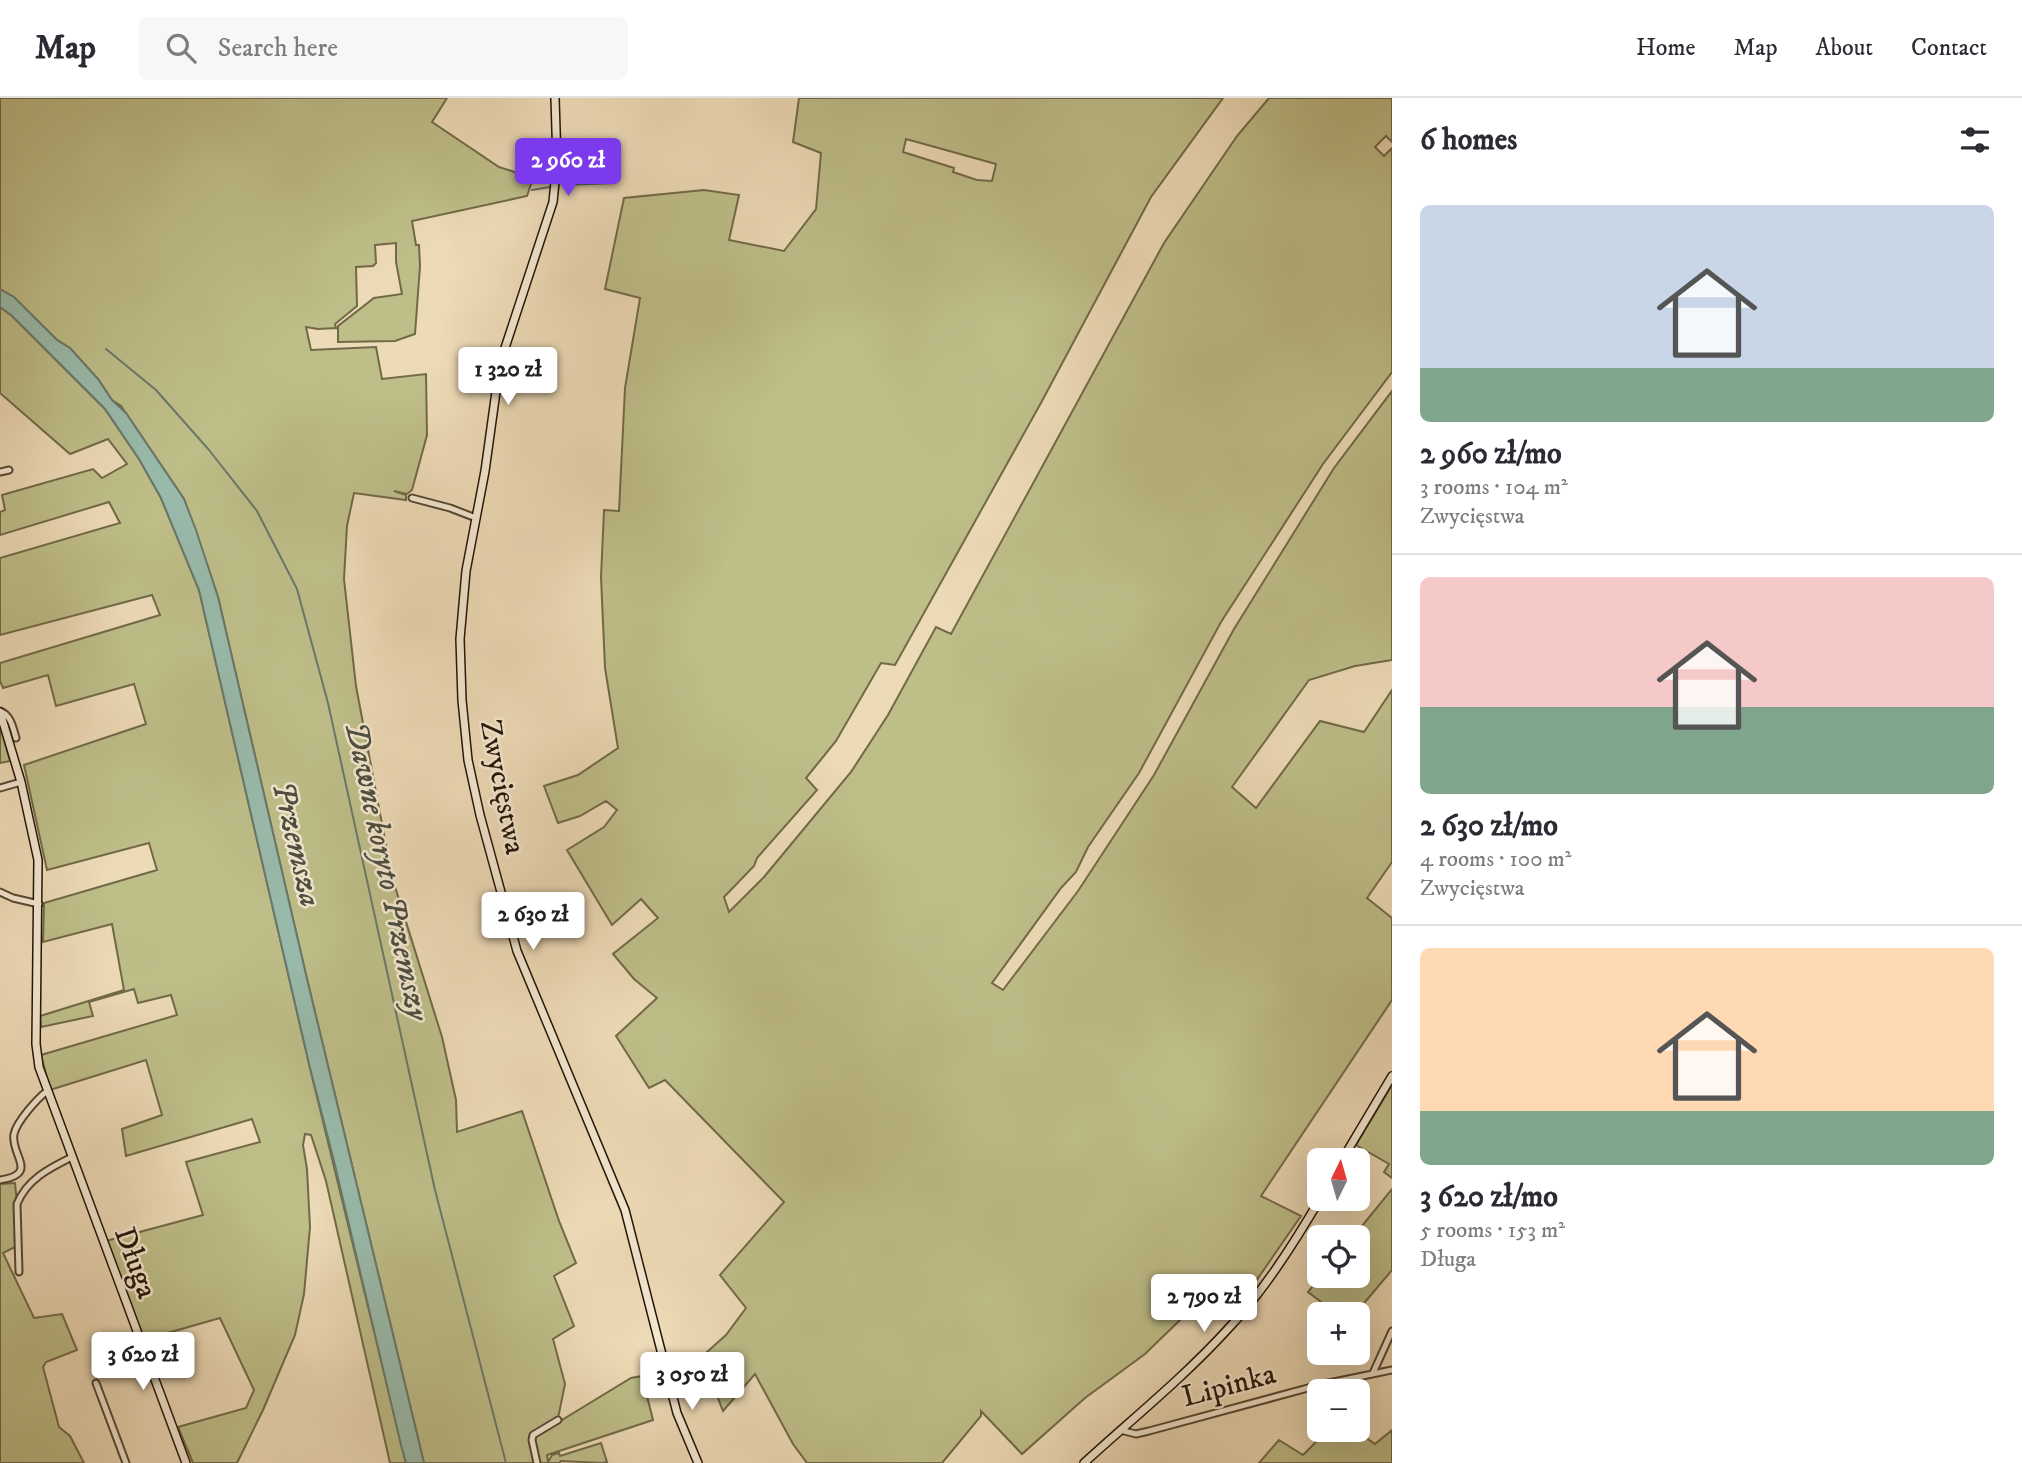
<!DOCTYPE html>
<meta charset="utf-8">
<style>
body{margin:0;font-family:"IM FELL DW Pica",serif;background:#f7f7f7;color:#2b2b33;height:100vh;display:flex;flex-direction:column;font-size:26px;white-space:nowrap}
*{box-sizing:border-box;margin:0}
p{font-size:23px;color:#7c7c81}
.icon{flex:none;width:38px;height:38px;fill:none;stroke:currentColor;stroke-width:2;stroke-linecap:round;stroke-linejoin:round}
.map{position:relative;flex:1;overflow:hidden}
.side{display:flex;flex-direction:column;background:#fff;width:630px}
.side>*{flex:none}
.needle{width:46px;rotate:5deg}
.controls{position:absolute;left:1307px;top:1050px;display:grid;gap:14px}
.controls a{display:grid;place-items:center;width:63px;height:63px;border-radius:10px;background:#fff;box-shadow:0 7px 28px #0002;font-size:35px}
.price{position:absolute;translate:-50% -60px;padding:0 16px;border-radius:7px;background:#fff;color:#222;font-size:23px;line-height:46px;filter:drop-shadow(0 2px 4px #0008)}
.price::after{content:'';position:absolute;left:50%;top:42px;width:21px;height:16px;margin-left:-10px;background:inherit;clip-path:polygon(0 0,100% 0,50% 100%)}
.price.active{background:#7c3aed;color:#fff}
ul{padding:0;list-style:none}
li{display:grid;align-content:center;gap:14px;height:371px;padding:0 28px}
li+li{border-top:2px solid #e1e1e2}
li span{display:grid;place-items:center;height:217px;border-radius:10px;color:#555}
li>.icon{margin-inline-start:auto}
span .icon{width:126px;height:126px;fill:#fffc;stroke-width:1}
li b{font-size:30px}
h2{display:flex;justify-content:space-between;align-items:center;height:84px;padding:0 28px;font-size:30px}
header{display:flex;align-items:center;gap:42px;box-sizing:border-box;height:98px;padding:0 35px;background:#fff;border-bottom:2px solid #e1e1e2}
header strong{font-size:33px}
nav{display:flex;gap:38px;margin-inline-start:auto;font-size:24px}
.search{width:490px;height:63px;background:#f7f7f7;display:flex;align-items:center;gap:18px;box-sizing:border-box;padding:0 24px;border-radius:10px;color:#7c7c81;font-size:26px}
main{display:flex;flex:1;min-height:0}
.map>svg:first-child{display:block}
</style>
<header>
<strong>Map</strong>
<div class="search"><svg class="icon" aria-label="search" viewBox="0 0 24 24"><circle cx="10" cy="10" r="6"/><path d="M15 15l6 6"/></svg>Search here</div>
<nav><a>Home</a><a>Map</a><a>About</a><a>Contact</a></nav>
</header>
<main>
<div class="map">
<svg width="1392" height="1365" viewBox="0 0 1392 1365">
<rect width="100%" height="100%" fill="#eddab6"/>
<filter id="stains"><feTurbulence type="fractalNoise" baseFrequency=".00286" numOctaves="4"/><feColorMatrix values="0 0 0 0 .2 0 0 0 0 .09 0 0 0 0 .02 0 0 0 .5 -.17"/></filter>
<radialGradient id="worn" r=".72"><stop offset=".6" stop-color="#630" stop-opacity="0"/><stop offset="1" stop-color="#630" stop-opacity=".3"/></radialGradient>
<path fill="#bebe89" stroke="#716948" stroke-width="2" fill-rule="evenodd" d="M0,0h447l-15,24 67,45 34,11 -6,18 -115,25 4,24h3l1,21 -5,68 -20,7 -57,1v-16l36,-28 28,-4 -6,-32v-19l-21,2 1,18 -3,3 -17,1 1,39 -22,18 1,4 -18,1 -12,-2 5,23 65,-3 6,32 44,-5 1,61 -15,55 -5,4 -13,-3 12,4v5l-52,-7 -7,33 -3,53 12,107 36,191 50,160 14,63 1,32 65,-21 37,110 17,42 -22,13 20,50 -21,13 12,45 -8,39 74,-45 11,-2 11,44 -106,35 1,7 4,-7 7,-2 1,3 41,-13 6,19 -5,1 -41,-2 -2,2h-135l-117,-484 -89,-382 -34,-98 -63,-93 -9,-6 -14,-21 -28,-31 -13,-8 -43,-42 -14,-9z
M799,0h424l-72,99 -109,204 -147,264 -14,-2 -45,78 -30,37 11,12 -60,68 -3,8 -30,31 5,15 35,-35 87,-105 37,-57 48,-88 15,7 213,-391 73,-107 32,-38h123v44l-6,-6 -11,11 9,9 8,-8v224l-69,92 -102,158 -82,151 -51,74 -12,25 -15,16 -69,95 11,7 75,-99 76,-116 80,-146 100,-161 58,-77v269l-37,6 -46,14 -77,107 24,21 64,-87 44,11 28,-42v172l-25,36 25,20v82l-131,196 40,20 -56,81 -41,-17 -24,40 -35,34 -60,44 -63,56 -41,-43v5l-39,47h-135l-14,-19 -38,-70 -32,37 -5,-13 11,-8 3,-12 -5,-10 -20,-16 19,-17 20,-27 -26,-33 64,-73 -119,-122 -16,8 -33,-52 41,-38 -23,-19 -21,-25 45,-36 -17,-19 -29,26 -45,-75 37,-23 13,-17 -11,-9 -26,15 -22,7 -14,-37 34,-11 40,-27 -13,-80 -4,-91 3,-67 15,1 6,-123 15,-90 -35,-9 19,-91 80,-8 35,5 -10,45 55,11 32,-42 5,-56 -28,-11zM906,41l90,25 -4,17 -15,-1 -24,-8 1,-4 -51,-16z
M0,209l11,8 94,94 34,50 22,39 38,92 111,478 96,395h-16l-64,-282 -15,-46 -6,-1 -2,11 4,24 3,58 -6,67 -9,41 -32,75 -26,53h-44l-15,-36 68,-19 8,-18 -34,-72 -77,22 -37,-99 97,-26 -17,-53 74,-20 -8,-23 -126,37 -4,-27 40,-14 -16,-55 -96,30 -9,-35 136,-40 -6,-20 -33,8 -4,-14 -45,13 4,14 -52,11 -1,-11 84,-26 -12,-66 -69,18 1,-39 113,-33 -8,-27 -102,27 -23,-105 122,-41 -12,-40 -78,22 -8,-31 -45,13 -3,-7v-18l160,-48 -8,-20 -152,40v-77l120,-35 -11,-21 -109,33v-23l5,-2 -3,-15 91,-26 9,9 25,-14 -19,-25 -38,15 -70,-61z
M0,628l10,35 -10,2z
M1392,987v93l-8,-6 5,-8 -33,-19z
M15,1085l6,61 -18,9 31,65 28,-4 15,36 -31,12 -3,5 16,60 11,9 14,27h-84v-279z
M1392,1091v81l-37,44h-18l-29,-22 13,-16h37v-39h-5z
M1340,1332h15l20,14 17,-14v33h-133l20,-23 24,15 18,-18 9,4z"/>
<path fill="#99bbac" stroke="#6a786a" stroke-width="2" d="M0,191l14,8 43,43 13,8 28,31 14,21 14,13 58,86 12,31 22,67 89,382 117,484h-18l-5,-18 -67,-284 -24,-93 -111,-478 -38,-92 -22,-39 -34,-50 -94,-94 -11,-8z"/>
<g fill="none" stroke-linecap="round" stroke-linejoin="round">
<path stroke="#6a786a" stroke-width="2" d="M563,87l52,-2
M532,92l18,-3
M106,251l50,41 53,60 48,61 40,78 31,114 107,487 71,273"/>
<defs>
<path id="street" d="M0,374l9,-2
M412,400l38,10 26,10
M0,613c11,4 13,17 16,27
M0,690l21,-6
M0,794l13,6 26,6
M0,1082c40,-6 10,-25 14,-46 3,-13 23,-35 33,-43
M19,1174l-2,-68c10,-25 33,-36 55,-47
M1373,1275l19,-42
M96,1285l30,80
M1120,1332l16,4 13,-3 170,-46 73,-15
M537,1365l-5,-23 1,-5 25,-15"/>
<path id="secondary" d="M555,0l2,64 -4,40 -53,161 -15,108 -19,100 -6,68 2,61 6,60 12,55 37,136 108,259 52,203 21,50
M0,614l21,70 17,78 -2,184 3,23 147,396
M1342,1062l50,-84
M1084,1365c47,-43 99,-85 142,-132 37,-39 67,-86 94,-132"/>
</defs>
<use href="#street" stroke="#564632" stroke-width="9"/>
<use href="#secondary" stroke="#241406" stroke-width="10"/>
<use href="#street" stroke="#f3e7d0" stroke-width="5"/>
<use href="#secondary" stroke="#f3e7d0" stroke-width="7"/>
</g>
<g text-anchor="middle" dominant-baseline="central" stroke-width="5" stroke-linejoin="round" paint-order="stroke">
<g font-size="30" fill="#241406" stroke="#f3e7d0">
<text transform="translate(502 689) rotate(79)">Zwycięstwa</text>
<text transform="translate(135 1165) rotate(70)">Długa</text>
<text transform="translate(1229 1288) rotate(-15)">Lipinka</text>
</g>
<g font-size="32" font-style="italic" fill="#4d4e40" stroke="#f3e7d0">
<text transform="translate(296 746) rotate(77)">Przemsza</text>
<text transform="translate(386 773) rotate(78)">Dawne koryto Przemszy</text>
</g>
</g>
<rect width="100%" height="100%" filter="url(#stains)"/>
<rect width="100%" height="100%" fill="url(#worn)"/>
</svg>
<div class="controls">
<a><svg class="needle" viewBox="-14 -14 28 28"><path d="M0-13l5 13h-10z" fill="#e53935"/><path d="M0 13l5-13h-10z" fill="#7c7c81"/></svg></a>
<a><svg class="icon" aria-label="locate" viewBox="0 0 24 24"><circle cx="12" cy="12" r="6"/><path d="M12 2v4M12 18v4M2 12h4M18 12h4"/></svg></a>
<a>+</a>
<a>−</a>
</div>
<b class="price active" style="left:568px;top:100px">2 960 zł</b>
<b class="price" style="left:508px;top:309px">1 320 zł</b>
<b class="price" style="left:533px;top:854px">2 630 zł</b>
<b class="price" style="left:1204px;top:1236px">2 790 zł</b>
<b class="price" style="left:143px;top:1294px">3 620 zł</b>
<b class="price" style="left:692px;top:1314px">3 050 zł</b>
</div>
<section class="side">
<h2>6 homes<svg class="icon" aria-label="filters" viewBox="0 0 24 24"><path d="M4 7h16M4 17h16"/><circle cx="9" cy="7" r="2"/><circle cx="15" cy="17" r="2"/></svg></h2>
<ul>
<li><span style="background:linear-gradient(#c9d6e8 75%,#7fa58c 0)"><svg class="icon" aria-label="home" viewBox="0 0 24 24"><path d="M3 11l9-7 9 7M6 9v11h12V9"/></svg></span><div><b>2 960 zł/mo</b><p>3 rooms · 104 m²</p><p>Zwycięstwa</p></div></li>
<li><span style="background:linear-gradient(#f6c9c9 60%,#7fa58c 0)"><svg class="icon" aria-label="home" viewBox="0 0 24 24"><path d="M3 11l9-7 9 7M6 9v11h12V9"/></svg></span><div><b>2 630 zł/mo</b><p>4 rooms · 100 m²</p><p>Zwycięstwa</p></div></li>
<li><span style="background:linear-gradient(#ffd9b3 75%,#7fa58c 0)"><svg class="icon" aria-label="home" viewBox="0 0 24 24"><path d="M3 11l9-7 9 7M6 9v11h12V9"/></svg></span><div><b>3 620 zł/mo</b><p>5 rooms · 153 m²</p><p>Długa</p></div></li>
</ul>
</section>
</main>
